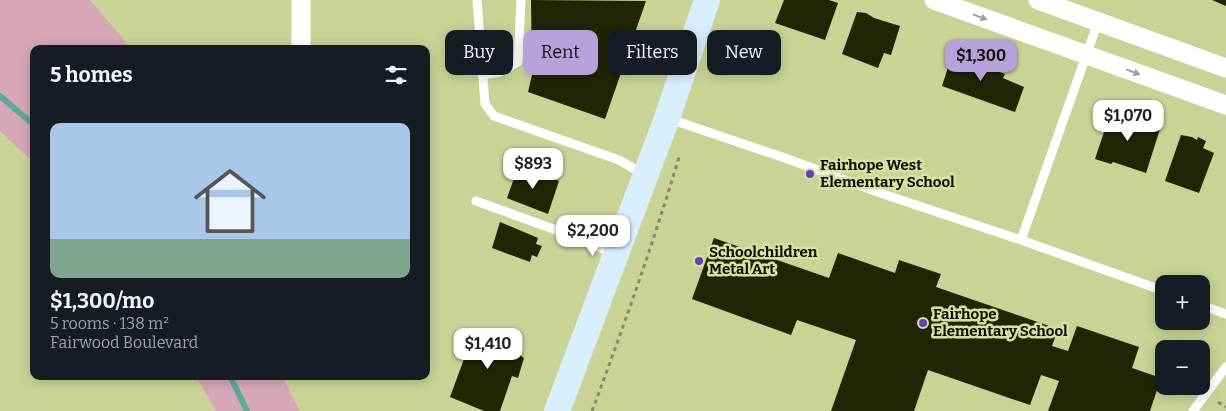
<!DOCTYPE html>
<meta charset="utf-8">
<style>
body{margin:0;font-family:Bitter,serif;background:#242831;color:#f1f3f6;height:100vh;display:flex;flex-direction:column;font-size:19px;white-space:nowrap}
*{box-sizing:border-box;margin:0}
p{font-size:16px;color:#9ea1a6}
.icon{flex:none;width:28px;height:28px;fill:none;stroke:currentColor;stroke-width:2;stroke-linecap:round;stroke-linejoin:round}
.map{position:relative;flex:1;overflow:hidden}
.drawer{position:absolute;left:30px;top:45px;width:400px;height:335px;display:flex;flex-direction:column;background:#171b24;border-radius:10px;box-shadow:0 2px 12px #0003}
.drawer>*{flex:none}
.hud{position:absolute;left:445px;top:30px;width:475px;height:45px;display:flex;gap:10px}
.fabs{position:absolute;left:1155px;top:275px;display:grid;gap:10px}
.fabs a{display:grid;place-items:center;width:55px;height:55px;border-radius:10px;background:#171b24;box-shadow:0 2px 12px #0003;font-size:25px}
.price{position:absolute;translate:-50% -42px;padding:0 11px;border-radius:10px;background:#fff;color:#222;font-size:16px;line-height:32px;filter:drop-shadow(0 1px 2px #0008)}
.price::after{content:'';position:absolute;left:50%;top:30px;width:15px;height:11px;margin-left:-8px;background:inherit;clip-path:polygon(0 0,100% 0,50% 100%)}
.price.on{background:#b5a2da;color:#111}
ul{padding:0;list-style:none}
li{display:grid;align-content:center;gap:10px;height:265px;padding:0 20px}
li+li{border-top:1px solid #363941}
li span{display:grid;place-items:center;height:155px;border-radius:10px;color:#555}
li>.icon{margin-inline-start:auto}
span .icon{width:90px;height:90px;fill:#fffc;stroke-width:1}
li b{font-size:21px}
h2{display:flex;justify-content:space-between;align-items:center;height:60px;padding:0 20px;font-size:21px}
.pill{padding:0 18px;border-radius:10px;background:#171b24;box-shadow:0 2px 12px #0003;font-size:18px;line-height:45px}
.pill.on{background:#b5a2da;color:#111}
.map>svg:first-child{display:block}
</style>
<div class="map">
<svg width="1226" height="411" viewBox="0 0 1226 411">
<rect width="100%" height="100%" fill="#c9d396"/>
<path fill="#d7a7b8" d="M0,0h90l42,49h-98v114l-34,-32z
M196,376h86l18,35h-84z"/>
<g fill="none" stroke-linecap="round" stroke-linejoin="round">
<path stroke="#5bab98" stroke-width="6" d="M0,96l34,29
M230,376l17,35"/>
</g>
<path fill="#212506" d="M531,0l115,1 -41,118 -77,-27 4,-17z
M784,0h45l9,3 -13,37 -50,-17z
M1212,0h14v6z
M857,12l9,1 8,5 26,8 -9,29 -7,-2 -6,15 -36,-14z
M954,49l31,12 -1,5 21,8 -2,4 21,9 -9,25 -73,-26z
M1112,108l18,6 -3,3 20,8v-5l14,6 -15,47 -33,-11 -2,2 -16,-5z
M1181,135l11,2 5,3 1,-3 8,4 -3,7 11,5 -15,40 -34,-12z
M518,167l41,14 -11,33 -41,-16z
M500,222l38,16 -2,6 6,2 -5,11 -5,-2 -2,7 -38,-14z
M714,238l115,40 9,-25 57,20 4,-13 42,14 -5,13 122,42 -6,17 16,5 9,-25 62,21 -7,21 29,10 -11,33h-102l11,-30 -18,-6 -11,30 -102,-35 -14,41h-83l25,-71 -59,-20 -6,15 -99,-36z
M509,330l10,7 -2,16 7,5 -6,20 -6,-2 -12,35h-16l-34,-14 24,-65 28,2v-3z"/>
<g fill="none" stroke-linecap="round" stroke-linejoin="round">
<path stroke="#868d61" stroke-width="3" stroke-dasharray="4 4" stroke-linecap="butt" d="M1218,402l8,5
M592,411c32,-85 62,-170 88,-257"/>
<path stroke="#fff" stroke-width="9" d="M477,0l8,104 9,12 125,44 24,14
M482,75l18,-3 18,-10 3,-62
M670,119l115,39 101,37 135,45 77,-218
M476,201l113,41 24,12
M1021,240l143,51
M1201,305l25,9
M1193,411l33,-44"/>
<path stroke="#fff" stroke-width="19" d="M301,0v49
M934,0l292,105
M1038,0l188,68"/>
<path stroke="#d9effd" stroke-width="26" d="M557,411l110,-293 40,-118"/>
</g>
<defs><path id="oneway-solid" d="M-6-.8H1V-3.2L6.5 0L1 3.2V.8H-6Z" transform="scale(1.25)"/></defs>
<g fill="#9e9f99">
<use href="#oneway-solid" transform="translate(980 17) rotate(20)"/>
<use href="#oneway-solid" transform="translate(1133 72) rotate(20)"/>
</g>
<g fill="#6b3fb7" stroke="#d6e1a3" stroke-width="2">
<circle cx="810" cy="174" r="5"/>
<circle cx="699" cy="261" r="5"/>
<circle cx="923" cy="323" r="5"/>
</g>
<g text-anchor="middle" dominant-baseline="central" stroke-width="5" stroke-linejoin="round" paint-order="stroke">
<g font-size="15" font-weight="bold" fill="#0c0f00" stroke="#d6e1a3" text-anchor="start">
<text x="820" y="165">Fairhope West<tspan x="820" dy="17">Elementary School</tspan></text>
<text x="709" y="252">Schoolchildren<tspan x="709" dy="17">Metal Art</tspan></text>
<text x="933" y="314">Fairhope<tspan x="933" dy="17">Elementary School</tspan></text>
</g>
</g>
</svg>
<div class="fabs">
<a>+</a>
<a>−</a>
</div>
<b class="price on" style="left:981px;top:82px">$1,300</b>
<b class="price" style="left:1128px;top:142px">$1,070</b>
<b class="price" style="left:533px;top:190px">$893</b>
<b class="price" style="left:593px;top:257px">$2,200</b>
<b class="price" style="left:488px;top:370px">$1,410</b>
<div class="hud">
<a class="pill">Buy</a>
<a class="pill on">Rent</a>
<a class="pill">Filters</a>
<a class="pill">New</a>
</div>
<section class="drawer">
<h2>5 homes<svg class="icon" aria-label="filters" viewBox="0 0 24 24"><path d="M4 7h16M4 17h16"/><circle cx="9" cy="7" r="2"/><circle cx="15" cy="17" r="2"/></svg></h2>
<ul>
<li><span style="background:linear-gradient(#a9c7e8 75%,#7fa58c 0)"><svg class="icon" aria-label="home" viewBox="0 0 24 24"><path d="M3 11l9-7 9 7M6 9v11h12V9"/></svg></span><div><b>$1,300/mo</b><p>5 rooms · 138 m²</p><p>Fairwood Boulevard</p></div></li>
</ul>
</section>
</div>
